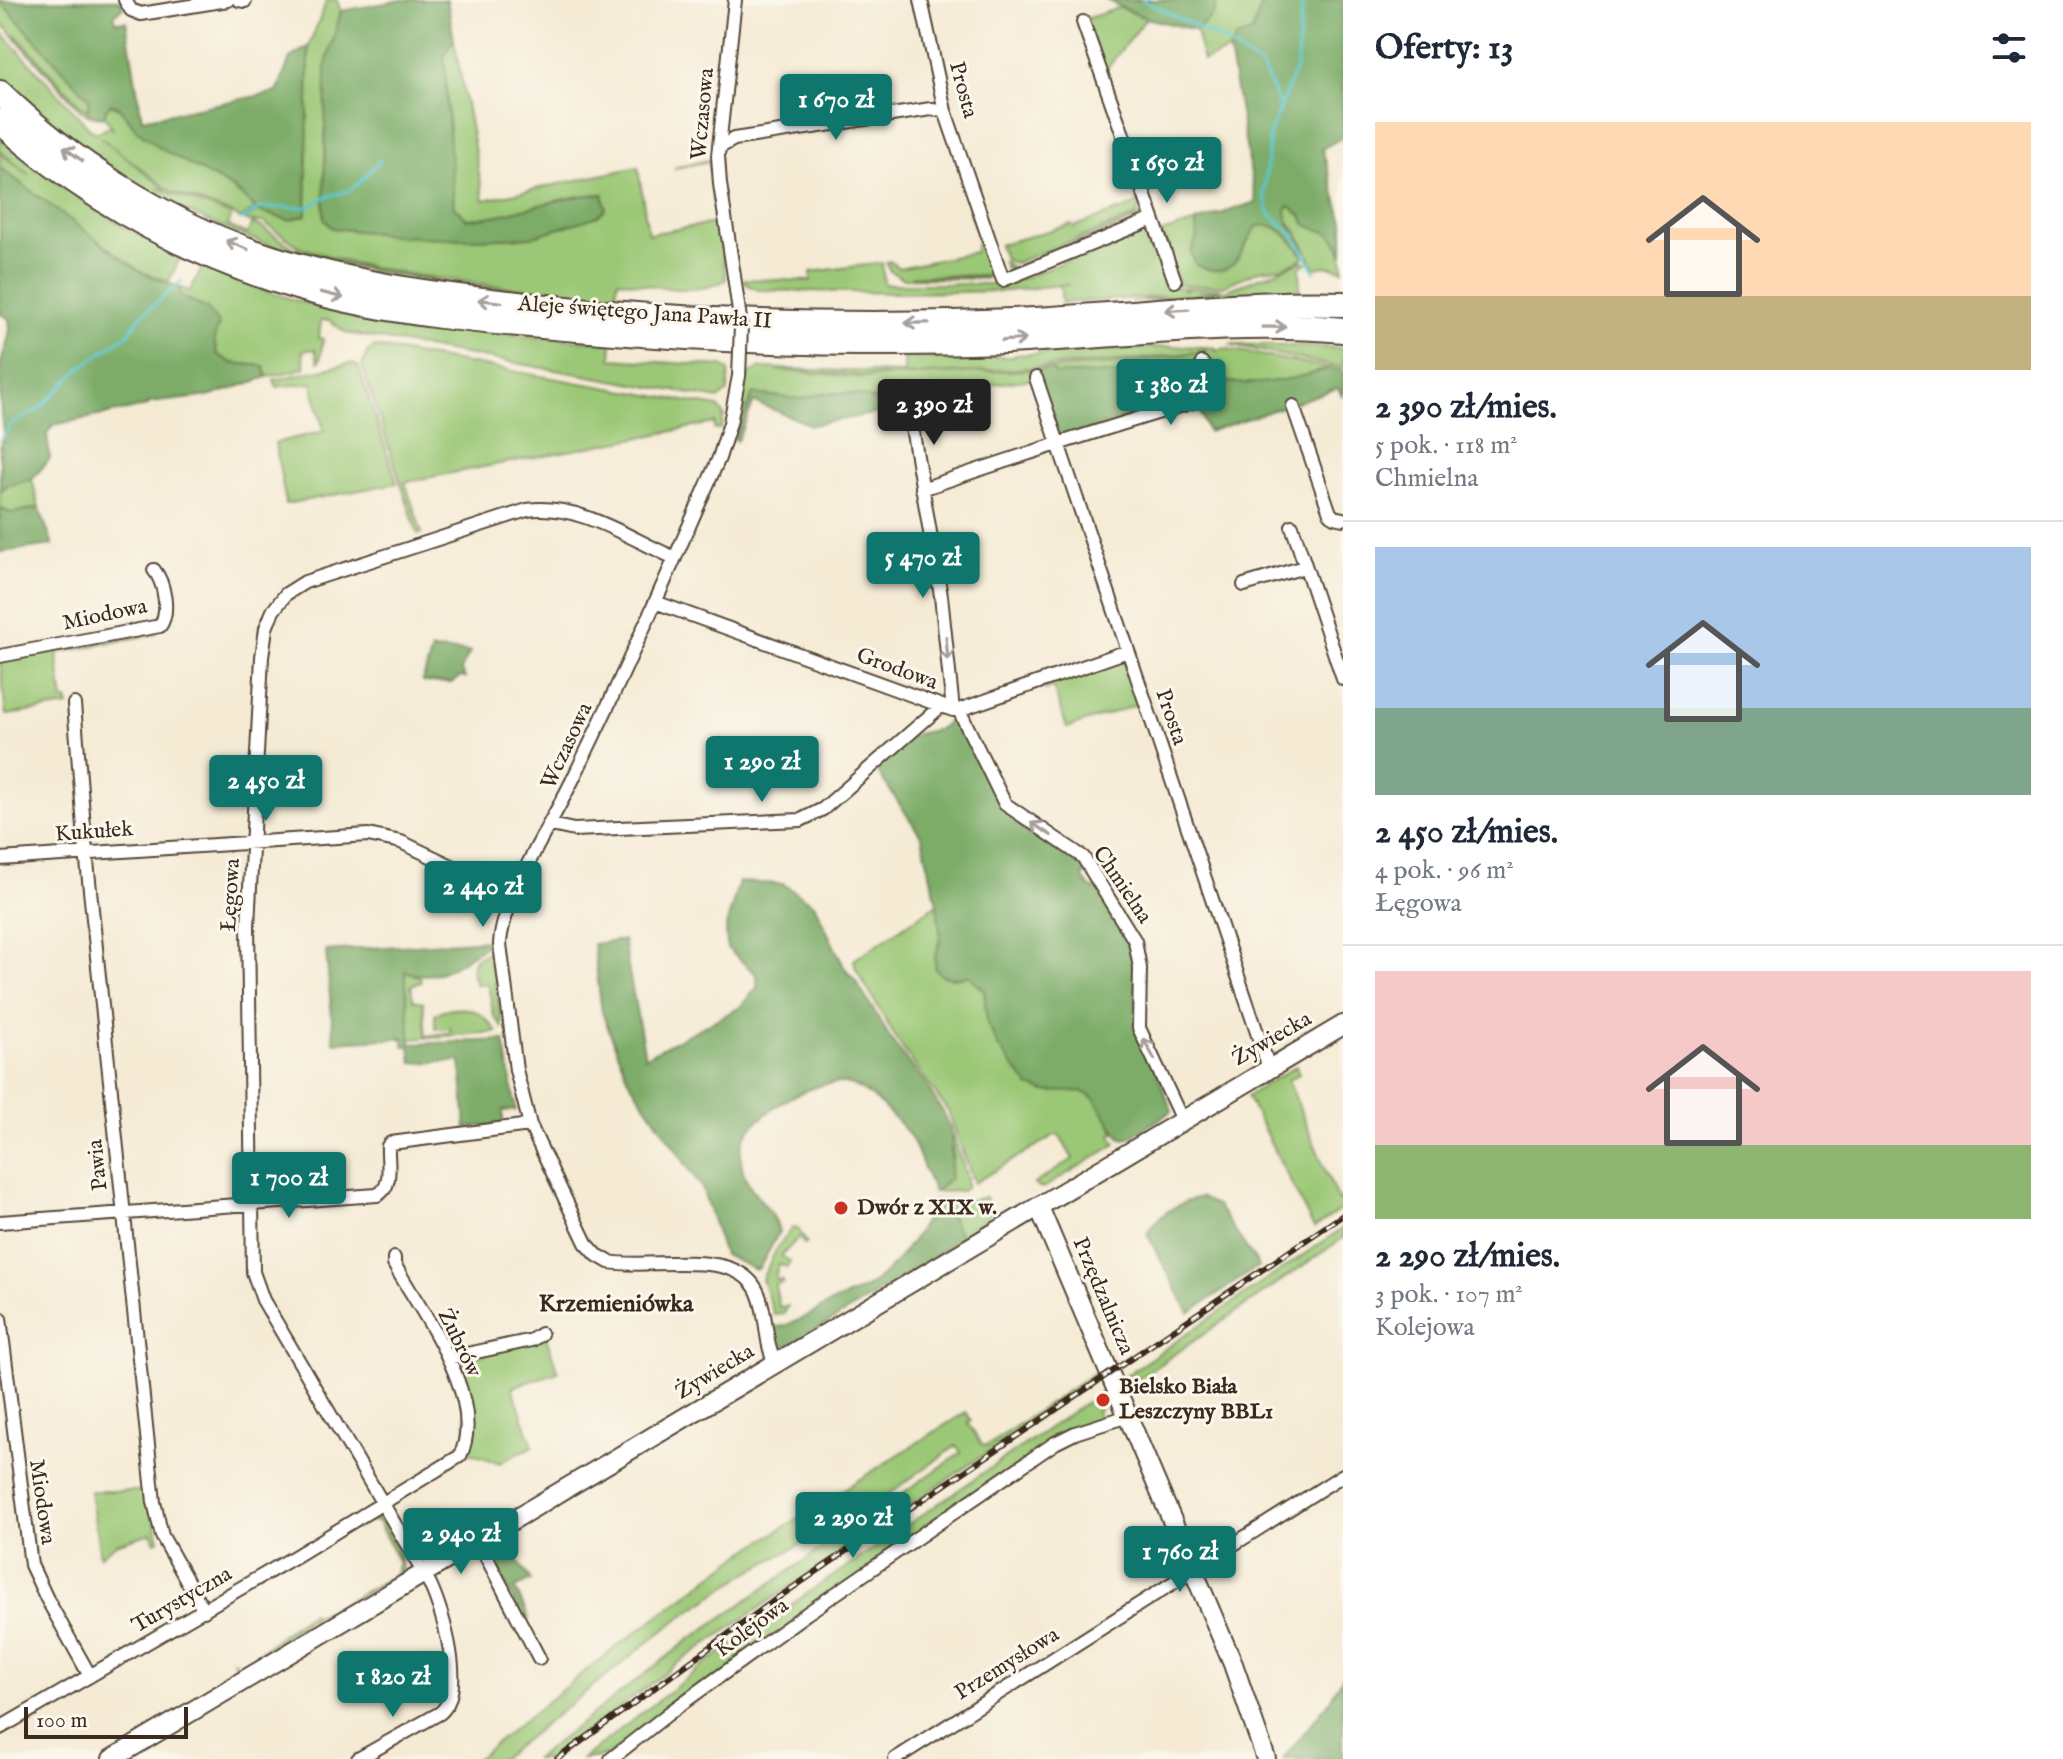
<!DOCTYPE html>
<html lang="pl">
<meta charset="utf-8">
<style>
body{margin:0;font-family:"IM FELL English",serif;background:#f2f2f3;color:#1f2937;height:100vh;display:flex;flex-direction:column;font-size:30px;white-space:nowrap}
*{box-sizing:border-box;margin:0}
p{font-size:26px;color:#747a83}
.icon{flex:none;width:44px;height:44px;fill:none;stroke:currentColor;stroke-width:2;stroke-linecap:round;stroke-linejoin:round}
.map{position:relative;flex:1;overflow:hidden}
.drawer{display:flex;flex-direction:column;background:#fff;width:720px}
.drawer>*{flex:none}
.scale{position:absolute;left:24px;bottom:20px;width:164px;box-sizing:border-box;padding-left:8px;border:4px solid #3b2a1e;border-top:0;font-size:22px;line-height:28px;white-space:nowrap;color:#3b2a1e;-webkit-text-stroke:6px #fbf7ec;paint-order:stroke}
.price{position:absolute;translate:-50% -68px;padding:0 18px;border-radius:8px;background:#0f766e;color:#fff;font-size:26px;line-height:52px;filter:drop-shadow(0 2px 4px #0008)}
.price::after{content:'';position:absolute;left:50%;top:48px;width:24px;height:18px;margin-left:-12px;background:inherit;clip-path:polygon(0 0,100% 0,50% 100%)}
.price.active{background:#222;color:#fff}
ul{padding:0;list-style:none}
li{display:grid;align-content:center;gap:16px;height:424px;padding:0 32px}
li+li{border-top:2px solid #e0e1e3}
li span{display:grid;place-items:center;height:248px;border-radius:0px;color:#555}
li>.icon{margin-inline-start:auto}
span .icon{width:144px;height:144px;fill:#fffc;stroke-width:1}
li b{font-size:34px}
h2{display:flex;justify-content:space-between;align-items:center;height:96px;padding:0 32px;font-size:34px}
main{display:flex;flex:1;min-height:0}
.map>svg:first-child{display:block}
</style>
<main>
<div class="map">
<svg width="1343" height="1759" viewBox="0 0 1343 1759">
<rect width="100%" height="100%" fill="#fbf7ec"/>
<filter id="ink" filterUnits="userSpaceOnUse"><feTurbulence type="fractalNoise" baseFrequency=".0125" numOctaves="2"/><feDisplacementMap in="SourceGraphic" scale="16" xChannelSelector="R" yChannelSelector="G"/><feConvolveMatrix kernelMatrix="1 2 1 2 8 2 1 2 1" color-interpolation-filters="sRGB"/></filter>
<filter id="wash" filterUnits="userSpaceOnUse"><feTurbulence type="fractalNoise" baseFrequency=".006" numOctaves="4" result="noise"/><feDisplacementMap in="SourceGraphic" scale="32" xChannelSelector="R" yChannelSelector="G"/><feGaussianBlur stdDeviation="1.8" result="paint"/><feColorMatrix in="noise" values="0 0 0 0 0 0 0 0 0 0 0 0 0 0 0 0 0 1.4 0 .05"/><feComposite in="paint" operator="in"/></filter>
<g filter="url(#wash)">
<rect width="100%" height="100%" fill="#f5ebd5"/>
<path fill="#9bc876" stroke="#6b794a" stroke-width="2" d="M327,0h10l4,11 -15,54 73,171 69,3 63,-2 72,-43c-47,1 -89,23 -136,25l-13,-12 -11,-154 11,-13 30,160 154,-33 10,67 67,-11 -6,-62 -35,7 36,-8 16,120c-31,18 -73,5 -108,0l-3,21c-105,-10 -211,-17 -313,-46 -114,-31 -219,-96 -302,-178v-47l91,100 6,3 12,-6 5,2 -10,-12 2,-8 5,-5c15,6 19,21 31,30 36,27 81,43 114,74l-16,11 -7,-5 -61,-22 -71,-54 66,52 -11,-2 76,27 -4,11 19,8 5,-10 8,2 34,22 57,17 91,17 116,13v-2l-139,-17 -67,-13 -52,-16 -37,-25h-14l-4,-2 13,-9 31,9 17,-5 3,-169z
M1217,0h46l-11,33 -15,4 -8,14 -26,10 -7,-31 17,-15z
M0,1l89,97v12l-7,-3 -67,-73 61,69 13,9 -1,3 -8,-5 -80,-89z
M1119,8l27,10 -42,54 -19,-53z
M0,138c105,89 227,153 363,178 82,15 166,19 249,27l-1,16 111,7 7,4 -1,21 -9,8 -373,-66 -17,-13h-8l-2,18 4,1 -3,21 -2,2 -3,-13 -13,2 3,17 -38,9 -3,-11 -32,-3 -15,-9 -10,-45 -28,-14 2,-7 9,3 12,-23 -22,-10 -11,23 -28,-9 -141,-104v-15l29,22 -29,-24z
M1125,165l4,1 16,40 -3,12 -130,54 -6,-3 -3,-7 10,6 5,-2 122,-50 4,-6 -2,-7 -6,13 -121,47 -10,-3 -6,-15 73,-21 1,3 65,-23z
M1290,206l13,11 2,7c7,4 12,3 19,6 17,6 19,25 19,40l-15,-4 -13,2 -15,-31 -14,-20v-8z
M969,209l6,2 16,53 -2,8 -5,3 -73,1 73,1 6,-3 3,-10 2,10 -11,5 -82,-1 -12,-7 -4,-9 4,-1 9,7 76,-16 3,-16z
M1196,222l1,15 50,3c5,-7 10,-17 19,-17 14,1 32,24 38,35l-21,9 -23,3 -37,16 -44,-1 -18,-52z
M1148,228l4,4 -6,-1 -7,4h13l19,51 17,4 -5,-2 38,1 -29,6 36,-5 74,-29 5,2 -7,4v22l-169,13 56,-7 -125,8 -2,-18 10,-1 -64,7 -104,2 -144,-3 -12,-6 -2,-5 67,2v-9l71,-9 2,21h124z
M1229,344l114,4v20z
M1183,346l33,2v3l6,-3 108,20c-23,9 -66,17 -90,15 -10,0 -16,-3 -26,-1l-14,-18c-49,8 -95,11 -144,10l-5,-5 84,-7 71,-11 -71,9 -158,12 -115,4 -86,-6 86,7 170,-7 2,9 -118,15 -5,5v8l-21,4 -15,-12 -52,-6 -22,6 -48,-5 -19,45 14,-65 12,-6 144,5v-16h109l2,-2z
M375,347l343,60 6,8 -3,14h-7l1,-6 -310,59 17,51 -4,2 -56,-169 5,-14z
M352,363l6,3 39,117 -111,21 -11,-61 49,-12 -12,-48 -35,4 -3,-7z
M32,479l7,29 -29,5 -10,-5v-16l6,-6z
M155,631l1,3 -99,19 6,47h4l2,6 -63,9 -6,-54z
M1117,658l8,1 17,44 -75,25 -14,-41 -8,3 -2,-5z
M937,904c1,11 4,23 3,34 -1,17 -10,24 3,38l11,2 14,-3 16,15 3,33 12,25 65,43h18l12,7 12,16 9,18 -4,3 5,9 -71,43 -6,1 -5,-4 39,-25 -14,-24h-4l-81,48 -26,-72 -50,-69 -42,-73 -2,-9z
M491,950l11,73v4l-8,-11 -6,-31 -12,-1 -5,-14 4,-11z
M405,970l15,7 1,5 -10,3 2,15 10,2 3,34 25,-4v-4l-16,1v-14c6,-6 10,-5 18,-6 22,-3 31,6 44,23l-87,7z
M1296,1066l3,8 -11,6 50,121 5,-3v10l-29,20 -67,-132z
M952,1132l15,47v8l-5,4 -28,1c24,-15 18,-35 18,-60z
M985,1197l6,16 -30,24 -19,-37h32z
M792,1228l6,1 9,14 -2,2 -6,-8 -18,19 9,5 -3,6 -9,-3 -3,15 8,1v2l-8,3 4,22 9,-1 -4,8 -10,1 -12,-36 14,-29z
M1343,1228v10l-212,146 -8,1 -1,-7z
M546,1337l12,35 -46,15 21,59 -33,17 -33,-11 -2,-69 -4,-22z
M1097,1371l4,4 -424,289 -125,95h-17l154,-119 272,-187 -5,-7 -89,63 -122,65 -36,24 -35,24 -173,137h-25l123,-99 138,-103 229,-145 5,8 -3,3 14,22 5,1z
M1107,1388l10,23 -2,2 -11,-19 -7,3 5,9 -5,5 3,10 -26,9 -467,326 -25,3 130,-100z
M90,1491h59l10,49 -4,2 -4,-9 -35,11 -16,12z
M373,1517l9,4c8,15 17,31 20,48l-4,5 -59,35 -34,12 -43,37 -25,14 -3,-11 5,5c26,-16 47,-36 72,-53l2,2 25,-9 57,-31 4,-13 -21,-40 -9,-1 -13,8 -1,-2z"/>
<path fill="#7cac67" stroke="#5c6b42" stroke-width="2" d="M121,0l2,7 -9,8 2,7 10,-1 16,98 135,-27 13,-34 19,-12 -3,169 -17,5 -31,-9 -22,-21 -75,-41 -23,-18 -19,-24 -8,-3 -5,5 -2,8 -16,-2 1,-17 -89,-97z
M402,0h45l7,40 -10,14 10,153 13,12c47,-2 90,-24 136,-25l3,14 -8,8 -67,21 -63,2 -69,-3 -67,-8 -8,-9 2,-154 15,-54z
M1106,0h111l-4,15 -17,15 -50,-12z
M1263,0h80v137l-21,12 21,73v30c-18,-30 -13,-14 -38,-28l-2,-7 -13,-11 -4,3c-1,16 14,28 20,42l-4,2c-12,-14 -25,-34 -46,-26 -17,26 -22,56 -60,38l-5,-13 6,-15 -1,-15 60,-20 -27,-151 8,-14 15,-4z
M0,168l141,104 40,16 -1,7 27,14 12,15 -5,15 3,15 15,9 32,3 3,11 -56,19 -62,7 -1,3 -95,19 -6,9 3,25 -18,20 -26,7 -6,5v-43l4,-12c-4,-20 -4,-52 -3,-72 3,-17 11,-28 8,-45l-9,-5z
M1200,364l8,27 -148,49 -24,-70 15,-1 5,5c49,1 96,-2 144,-10z
M1330,368l13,3v27l-5,-10 -130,44 -11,-29 17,-21c10,-2 16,1 26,1 24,2 67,-6 90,-15z
M823,393c29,0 44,-1 67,18l-79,14 -57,-23 -17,39 -3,-2 19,-45 48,5z
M0,508l10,5 29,-5 14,37 -53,7z
M432,650l38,2 -9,18 4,8 -5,-1 -9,6 -29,-1z
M951,717l9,3 39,79 89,69 -5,9 7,11 11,1 32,52 4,78 35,92 -43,27 -8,1 -27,-41 -13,-7 -36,1 -16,-6 -30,-38 -12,-25 -3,-33 -16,-15 -14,3 -12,-2 -7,-8v-12l6,-16 -4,-36 -15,-67 -48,-70c11,-10 24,-25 37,-31 16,-7 30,-2 40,-19z
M739,882l44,2 31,20 30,63 11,13 39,64 30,38 19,30 9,20 -2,46 -16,14c-8,-16 -12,-31 -19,-46 -5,-13 -17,-24 -27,-34 -9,-10 -21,-20 -34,-26 -23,-10 -62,8 -80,22 -14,11 -32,23 -33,43 -2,42 32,50 38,81l-19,35 -4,3 -32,-15 -22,-67 -74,-109 -26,-67 -9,-68 30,-4 22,117 94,-49 18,-20v-13l-30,-27 -1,-22z
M489,940l1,3c-32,18 -47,41 -85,28l6,73 93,-4 12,70 -13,1v10l-2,3 -35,4 -5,-67 -49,2 -2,-17h-6l-1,-8 -69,4 -8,-91z
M1201,1197l17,10 41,59 -70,47 -42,-79c11,-21 31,-31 54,-37z
M934,1200h8l19,37 -67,47 -104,61h-13l-3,-17c21,-4 33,-12 51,-22 16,-9 37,-13 51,-25 24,-20 47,-52 58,-81z
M502,1538l29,42 -16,8 14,31 -7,-1 -34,-68z
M1343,1676v83h-60l46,-57z"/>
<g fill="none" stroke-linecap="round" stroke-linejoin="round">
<path stroke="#5ac7cf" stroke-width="3" d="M1143,0l81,41 38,26 18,40
M1303,0l-7,68 -26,65 -6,61 5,19 25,22 21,36
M242,220l18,-12 49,-1 16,-10 23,-6 10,-7 22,-24
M0,441l10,-16 28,-15 44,-43 46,-33 14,-19 40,-34"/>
</g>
</g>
<g filter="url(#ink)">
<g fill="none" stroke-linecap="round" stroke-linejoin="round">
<defs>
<path id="street" d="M125,0l6,10 10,4 87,-14
M239,0l6,1
M921,0l24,111 58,169 150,-61 -70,-197
M720,147l14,-8 197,-30 14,2
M1153,219l22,62
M734,276l-14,-92 -2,-28 17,-156
M739,376l-9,47 -11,35c-47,107 -94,214 -145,319 -21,44 -72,122 -74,167l16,126 14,55 56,118 11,12 12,7c42,8 129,-16 149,31 10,23 6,48 17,71
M1036,378l233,690
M1293,406l37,107 4,4 9,2
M909,410l32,186 12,114
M922,489c93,-32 187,-62 281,-90l7,-6v-15l-8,-15
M1292,526l51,153
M1244,585l60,-18
M655,602l298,108h6l169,-59
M0,656l160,-30c10,-14 4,-44 -6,-56
M74,704l12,148 68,650 8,34 42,75
M959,710l46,94 78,53 52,84 5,27 -1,60 43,92
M551,825l23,5 227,-10 22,-11 118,-103
M0,859l368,-24 33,7 112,53
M0,1222l377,-27c17,-8 10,-33 11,-49l3,-3 139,-18
M0,1318l31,247 16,34 43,77
M448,1358l84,-18 9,-6
M478,1541l61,117
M0,1728l296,-172 164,-100c28,-57 -39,-144 -66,-192v-6
M358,1759l82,-46c27,-22 3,-101 -10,-129l-167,-284 -10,-28 -5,-346 14,-269 4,-29 7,-17 13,-17 19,-12 222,-72c53,-7 101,28 148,48
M611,1759l62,-49 133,-96 249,-171 20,-10 53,-17
M895,1759l448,-284"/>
<path id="secondary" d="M1039,1207l194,457 33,95
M112,1759l1231,-734"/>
<path id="highway" d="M0,93c71,69 161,126 254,159 91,32 188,44 282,54 159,17 318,22 477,15 110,-5 220,-20 330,-17
M0,121c85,77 187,133 297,166 98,29 204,36 305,44 135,11 270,15 405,10 112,-5 224,-21 336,-11"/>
</defs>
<use href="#street" stroke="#574739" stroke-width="16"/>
<use href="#secondary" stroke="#574739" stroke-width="22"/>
<use href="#highway" stroke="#574739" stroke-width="28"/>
<use href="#street" stroke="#fff" stroke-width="12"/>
<use href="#secondary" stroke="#fff" stroke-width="18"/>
<use href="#highway" stroke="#fff" stroke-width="24"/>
<defs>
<path id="rail" d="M557,1759l222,-162 564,-382"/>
</defs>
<use href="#rail" stroke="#3b2a1e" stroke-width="6"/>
<use href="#rail" stroke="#fbf7ec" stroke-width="3" stroke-dasharray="9" stroke-linecap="butt"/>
<defs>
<path id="street-bridge" d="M734,276l7,50 -2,50"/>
</defs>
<use href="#street-bridge" stroke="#574739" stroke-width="16" stroke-linecap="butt"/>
<use href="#street-bridge" stroke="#fff" stroke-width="12"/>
</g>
<defs><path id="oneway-shaft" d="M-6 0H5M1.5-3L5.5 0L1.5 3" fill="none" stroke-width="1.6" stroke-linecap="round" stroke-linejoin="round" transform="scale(2)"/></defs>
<g stroke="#a79f9a">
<use href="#oneway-shaft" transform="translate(73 154) rotate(-144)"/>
<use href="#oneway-shaft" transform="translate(237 245) rotate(-158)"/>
<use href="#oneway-shaft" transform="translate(332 295) rotate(14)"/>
<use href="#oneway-shaft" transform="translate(490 301) rotate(-174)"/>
<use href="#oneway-shaft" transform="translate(1177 310) rotate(176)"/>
<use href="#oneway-shaft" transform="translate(917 323) rotate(179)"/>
<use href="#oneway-shaft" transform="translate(1274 327) rotate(-1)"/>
<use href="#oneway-shaft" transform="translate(1014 340) rotate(-3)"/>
<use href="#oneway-shaft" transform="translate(947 649) rotate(85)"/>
<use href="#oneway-shaft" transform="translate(1041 829) rotate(-148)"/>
<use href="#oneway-shaft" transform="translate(1149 1049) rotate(-118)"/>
</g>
</g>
<g fill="#c8321e" stroke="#fbf7ec" stroke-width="3">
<circle cx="841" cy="1208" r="8"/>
<circle cx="1103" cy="1400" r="8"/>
</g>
<g text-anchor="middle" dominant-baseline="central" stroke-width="6" stroke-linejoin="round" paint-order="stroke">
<g font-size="22" fill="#3b2a1e" stroke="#fbf7ec">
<text transform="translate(963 90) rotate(75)">Prosta</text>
<text transform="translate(703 114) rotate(-85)">Wczasowa</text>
<text transform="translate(645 313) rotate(4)">Aleje świętego Jana Pawła II</text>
<text transform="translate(105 615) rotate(-12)">Miodowa</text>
<text transform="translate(897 669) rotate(20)">Grodowa</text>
<text transform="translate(1171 717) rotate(71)">Prosta</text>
<text transform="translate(567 746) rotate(-65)">Wczasowa</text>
<text transform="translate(94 832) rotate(-4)">Kukułek</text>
<text transform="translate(1122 885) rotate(56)">Chmielna</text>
<text transform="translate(231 895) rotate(-87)">Łęgowa</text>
<text transform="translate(1272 1039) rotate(-30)">Żywiecka</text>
<text transform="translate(98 1165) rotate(-96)">Pawia</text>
<text transform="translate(1103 1296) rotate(67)">Przędzalnicza</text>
<text transform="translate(459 1343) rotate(64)">Żubrów</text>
<text transform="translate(715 1372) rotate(-31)">Żywiecka</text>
<text transform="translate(42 1502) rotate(82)">Miodowa</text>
<text transform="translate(182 1600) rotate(-30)">Turystyczna</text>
<text transform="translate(752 1628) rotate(-36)">Kolejowa</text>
<text transform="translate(1007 1664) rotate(-32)">Przemysłowa</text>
</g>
<g font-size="22" font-weight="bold" fill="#3b2a1e" stroke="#fbf7ec" text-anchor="start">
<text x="857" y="1208">Dwór z XIX w.</text>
<text x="1119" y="1387">Bielsko Biała<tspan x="1119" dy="25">Leszczyny BBL1</tspan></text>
</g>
<g font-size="24" font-weight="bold" fill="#3b2a1e" stroke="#fbf7ec">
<text x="616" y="1304">Krzemieniówka</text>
</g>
</g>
</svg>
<div class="scale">100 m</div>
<b class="price" style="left:836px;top:142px">1 670 zł</b>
<b class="price" style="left:1167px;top:205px">1 650 zł</b>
<b class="price" style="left:1171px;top:427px">1 380 zł</b>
<b class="price active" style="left:934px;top:447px">2 390 zł</b>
<b class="price" style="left:923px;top:600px">5 470 zł</b>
<b class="price" style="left:762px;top:804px">1 290 zł</b>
<b class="price" style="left:266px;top:823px">2 450 zł</b>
<b class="price" style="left:483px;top:929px">2 440 zł</b>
<b class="price" style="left:289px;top:1220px">1 700 zł</b>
<b class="price" style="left:853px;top:1560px">2 290 zł</b>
<b class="price" style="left:461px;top:1576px">2 940 zł</b>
<b class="price" style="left:1180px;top:1594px">1 760 zł</b>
<b class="price" style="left:393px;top:1719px">1 820 zł</b>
</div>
<section class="drawer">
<h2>Oferty: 13<svg class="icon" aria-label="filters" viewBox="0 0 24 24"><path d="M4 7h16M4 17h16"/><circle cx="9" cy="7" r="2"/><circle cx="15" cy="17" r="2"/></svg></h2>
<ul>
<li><span style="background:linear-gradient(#ffd9b3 70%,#c2b280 0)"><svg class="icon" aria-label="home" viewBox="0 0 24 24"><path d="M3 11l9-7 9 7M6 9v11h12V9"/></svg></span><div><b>2 390 zł/mies.</b><p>5 pok. · 118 m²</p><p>Chmielna</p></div></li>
<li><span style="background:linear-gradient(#a9c7e8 65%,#7fa58c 0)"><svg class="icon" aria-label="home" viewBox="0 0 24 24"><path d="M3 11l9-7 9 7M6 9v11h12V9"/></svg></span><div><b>2 450 zł/mies.</b><p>4 pok. · 96 m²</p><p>Łęgowa</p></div></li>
<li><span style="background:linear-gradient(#f6c9c9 70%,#8fb573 0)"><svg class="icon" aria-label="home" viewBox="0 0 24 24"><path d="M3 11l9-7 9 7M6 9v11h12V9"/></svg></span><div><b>2 290 zł/mies.</b><p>3 pok. · 107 m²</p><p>Kolejowa</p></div></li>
</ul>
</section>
</main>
